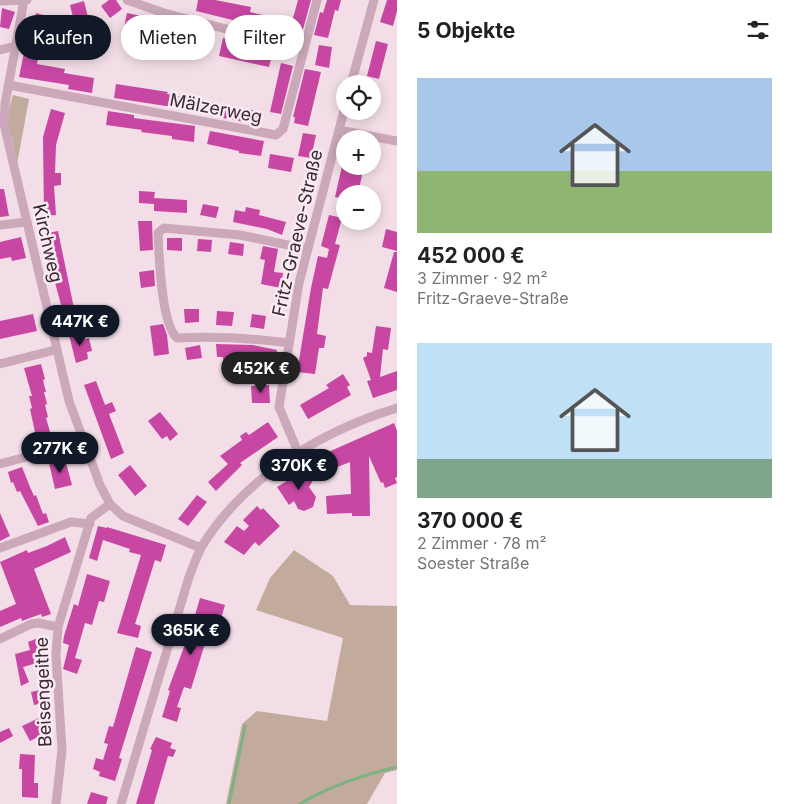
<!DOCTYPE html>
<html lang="de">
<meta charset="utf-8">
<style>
body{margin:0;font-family:Inter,sans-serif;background:#f6f6f6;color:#202124;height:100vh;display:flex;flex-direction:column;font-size:19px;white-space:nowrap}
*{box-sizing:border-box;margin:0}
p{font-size:16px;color:#757577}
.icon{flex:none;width:28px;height:28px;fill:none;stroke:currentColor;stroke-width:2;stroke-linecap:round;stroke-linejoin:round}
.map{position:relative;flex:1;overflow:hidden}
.drawer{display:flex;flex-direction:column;background:#fff;width:395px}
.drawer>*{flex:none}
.banner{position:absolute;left:15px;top:15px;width:306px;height:45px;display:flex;gap:10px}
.controls{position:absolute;left:336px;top:75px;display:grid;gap:10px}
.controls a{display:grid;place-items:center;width:45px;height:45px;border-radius:50%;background:#fff;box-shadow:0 2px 12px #0003;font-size:25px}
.price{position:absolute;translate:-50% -42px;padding:0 11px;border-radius:18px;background:#111827;color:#fff;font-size:16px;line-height:32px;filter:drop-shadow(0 1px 2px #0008)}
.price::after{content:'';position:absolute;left:50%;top:30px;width:15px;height:11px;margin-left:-8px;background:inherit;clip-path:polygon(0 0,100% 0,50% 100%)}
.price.active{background:#222;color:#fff}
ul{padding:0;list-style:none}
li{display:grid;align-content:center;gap:10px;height:265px;padding:0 20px}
li span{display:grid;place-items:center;height:155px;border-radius:0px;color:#555}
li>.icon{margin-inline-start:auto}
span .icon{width:90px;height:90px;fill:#fffc;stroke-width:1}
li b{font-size:21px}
h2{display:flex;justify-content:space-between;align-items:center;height:60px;padding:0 20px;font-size:21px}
.pill{padding:0 18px;border-radius:22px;background:#fff;box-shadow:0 2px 12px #0003;font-size:18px;line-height:45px}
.pill.active{background:#111827;color:#fff}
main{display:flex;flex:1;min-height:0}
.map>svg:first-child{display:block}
</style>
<main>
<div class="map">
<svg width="397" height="804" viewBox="0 0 397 804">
<rect width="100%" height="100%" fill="#f3dee7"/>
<path fill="#c2ab9d" d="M13,95l16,4 -12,65 -5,-27 -4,-1c-1,-14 0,-28 5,-41z
M294,550l39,26 17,29 47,1v164l-12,3 -18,31h-141l16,-80 15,-13 70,10 16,-83 -87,-28 14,-32z"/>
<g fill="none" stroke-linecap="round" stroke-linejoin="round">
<path stroke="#7cb180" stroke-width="3" d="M229,804l16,-78
M300,804c30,-18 62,-29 97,-37"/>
</g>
<path fill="#c747a3" d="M109,0h7l6,9 -12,9 -9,-12z
M198,0h17l36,7 -1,5 42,10 6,-22h13l-9,33 -22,-6 -2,8 -22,-5 1,-4 -61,-15z
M327,0h14l-3,11 -3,-1 -7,28 -14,-3 6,-23 3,1z
M387,0h10v11l-4,15 -13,-4z
M84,1l5,20 -14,4 -5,-20z
M2,8l13,4 -6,17 -9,-2z
M36,13l11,3 -10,48 28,5 -1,4 30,5 -2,15 -24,-4 1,-4 -50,-8 9,-44h2z
M127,13l19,4 -1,3 36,6 27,7 -4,16 -16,-4v-4l-32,-4v-2l-32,-7z
M223,38l39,9v-2l12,3 -5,19 -50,-11z
M376,41l12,3 -9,35 -12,-3z
M319,45l13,2 -3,21 -14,-3z
M281,63l12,3 -12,48 -11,-2z
M305,69l16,3 -13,54 -14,-3 1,-6h-2z
M116,84l52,8 -1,2 96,18 -2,13 -38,-7 1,-3 -110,-17z
M51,109l14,4 -9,32 -1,28h6v12l-7,1 2,29 -12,1 -1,-79z
M108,111l26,4v3l61,8 -1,16 -22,-3v-3l-31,-4 1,-2 -36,-5z
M210,131l54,10 -3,15 -22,-3v-2l-32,-7z
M303,133l13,2 -5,23 -13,-2z
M270,154l24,4 -3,14 -23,-4z
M342,166h22l-6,28h-13v5l-10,-2z
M0,189h4l5,27 -9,1z
M139,191l16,1 -1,6 33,2v13l-33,-2v-10v3l-15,-1z
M203,204l16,3 -3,11 -16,-3z
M246,207l14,3 -1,5 27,7 -4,13 -15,-6 -34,-7 2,-12 10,2z
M329,215l13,3 -7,26 5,1 -12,44 -5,-1 -6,46 9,2 -2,12h-5l-4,26 -18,-2 14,-84 7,-32 9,2 2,-9 -8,-3z
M138,221h14l1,29 -13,1z
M386,229l11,3v19l-15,-4z
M58,231l17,82 -11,3 -22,-82z
M21,237l5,21 -14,3 -1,-4 -11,2v-17z
M167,238h15v13l-15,-1z
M198,239l14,1 -1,12 -14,-1z
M230,242l14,2 -1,12 -15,-2z
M263,246l15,3 -4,23 9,1 -2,15 -20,-4 4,-24 -5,-1z
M394,252h3v40l-13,-4z
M154,270l1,16 -14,2 -2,-16z
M184,309h15v13l-14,1z
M217,311l17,1 -2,14 -16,-1z
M33,314l4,17 -37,8v-18z
M252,314l14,2 -2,13 -14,-2z
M163,324l4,11 2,19 -15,2 -4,-30z
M376,326l15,2 -3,22 -5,-1 -3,28 17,-6v19l-24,8 -6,-17 4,-1 -8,-22 4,-2v-4l5,1z
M82,331l2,8 5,-1 3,13 -5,1 1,7 -12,4 -7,-28z
M216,344l37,1 24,5 -1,13 -40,-7v9l-12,1 -1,-9h-6z
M200,345l2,13 -15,2 -2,-12z
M41,364l4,15 -2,1 3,12h-2l3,12 -2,1 3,12 -2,1 7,24 -15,4 -8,-37 2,-1 -3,-12h3l-8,-28z
M343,374l7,11 -3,2 4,8 -43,24 -8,-14 29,-17 -3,-3z
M96,381l9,24 7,-3 4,9 -7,3 15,39 -13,6 -27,-74z
M269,385l1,18h-18l-1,-17z
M160,412l18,22 -8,7 -3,-5 -5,3 -14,-18z
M268,422l10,15 -38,26 2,2 -26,26 -8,-9 20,-18 -8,-8 22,-16 -2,-4 6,-4 3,3z
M394,423l3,8v46l-2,1 2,5 -12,5 -2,-6 -2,1 -12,-27 1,60h-18v-3l-25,1 -1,-18 25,-2 -1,-32 -18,7 -6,-16z
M65,459l7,26 -17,4 -6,-26z
M130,465l17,21 -12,10 -17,-21z
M22,467l8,20 4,9 2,-1 7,19 3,-1 3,9 -11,4 -18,-35 -3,1 -4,-10 -2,1 -3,-11z
M305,470l7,7v5l-3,5 7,10 -3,10 -9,4 -6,-2 -4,-8 -5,4 -12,-18z
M197,495l10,7 -19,24 -10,-7z
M257,506l4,4 2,-2 17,18 -21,20 -4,-4 -11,13 -20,-13 13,-16 7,5 5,-5 -6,-6z
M0,513l10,23 -10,5z
M98,526l9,2v-1l59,18 -5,17 -6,-2 -20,64 6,2 -3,12 -21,-5 24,-78 -12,-3 1,-3 -27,-9 -6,21 -8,-3z
M65,537l6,15 -37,17 17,45 -9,3 -1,-3 -19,7 -1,-3 -21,9v-16l16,-7 -16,-42 27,-12 1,3 19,-7z
M87,574l23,7 -6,21 -5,-1 -7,24 -7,-2 -10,35 7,2 -5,14 -14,-5 6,-24 -6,-2 1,-7 10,-32 4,2z
M200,598l25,7 -5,17 -14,-4 -5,18 6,1 -16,52 -7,-2 -7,20 4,1 -4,14 -15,-5 8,-26 -2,-1 19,-51 2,-14 4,-3z
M38,638l5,15 -9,2 3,8 -14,4 6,15 -8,4 -6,-32 15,-4 -2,-8z
M136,647l16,5 -33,106 3,1 -7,22 -16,-5 1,-4 -7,-3 3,-11 7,2 5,-16 -4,-1 5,-17 4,1z
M45,689l3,13 -14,3 -3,-13z
M41,717l7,15 -18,9 -8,-15z
M9,728l4,8 -13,7v-11z
M156,737l16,6 -2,5 6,2 -3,7 -5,-1 -14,48h-18l16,-54 -2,-1z
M20,754l15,1 -1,28h4v15l-16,-1v-28h-3z
M91,792l17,5 -2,7h-19z"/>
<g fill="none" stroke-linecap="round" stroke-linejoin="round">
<path stroke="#cba9ba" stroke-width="9" d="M24,0l-19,104 -1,20 65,277 31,84 10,19 13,12 78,32
M127,0l37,13 140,36
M0,1l27,-1
M0,50l16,-4
M351,84l23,-84
M9,85l267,50 7,-6 34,-129
M339,130l58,11
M0,225l27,-3
M289,343c-38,-5 -74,-7 -112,-5 -16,-14 -18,-83 -19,-105l6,-5 76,7 67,14
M0,364l55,-14
M298,452l-19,-45 20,-124 46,-176
M0,464l83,-22
M0,548l71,-26 19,2
M0,639l31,-15 7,-1 20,4
M56,804l6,-54 -6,-95 2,-28 33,-109 19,-14
M121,804l68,-227c4,-10 8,-22 13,-31 43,-69 119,-115 195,-138"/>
</g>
<g text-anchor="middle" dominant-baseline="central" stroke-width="5" stroke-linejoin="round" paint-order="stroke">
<g font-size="18" fill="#382933" stroke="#faeaf1">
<text transform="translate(216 108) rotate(11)">Mälzerweg</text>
<text transform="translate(297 233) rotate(-77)">Fritz-Graeve-Straße</text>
<text transform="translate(48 243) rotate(77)">Kirchweg</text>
<text transform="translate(43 692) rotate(-92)">Beisengeithe</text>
</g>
</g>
</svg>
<div class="controls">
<a><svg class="icon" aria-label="locate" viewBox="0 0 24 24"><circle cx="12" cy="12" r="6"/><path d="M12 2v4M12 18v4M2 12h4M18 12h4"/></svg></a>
<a>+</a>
<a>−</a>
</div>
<b class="price" style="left:80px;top:347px">447K €</b>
<b class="price active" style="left:261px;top:394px">452K €</b>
<b class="price" style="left:60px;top:474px">277K €</b>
<b class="price" style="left:299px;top:491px">370K €</b>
<b class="price" style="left:191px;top:656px">365K €</b>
<div class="banner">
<a class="pill active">Kaufen</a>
<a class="pill">Mieten</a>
<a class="pill">Filter</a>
</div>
</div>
<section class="drawer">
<h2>5 Objekte<svg class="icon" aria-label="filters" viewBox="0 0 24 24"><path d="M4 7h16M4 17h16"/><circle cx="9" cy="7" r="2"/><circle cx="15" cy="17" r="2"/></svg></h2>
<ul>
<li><span style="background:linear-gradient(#a9c7e8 60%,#8fb573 0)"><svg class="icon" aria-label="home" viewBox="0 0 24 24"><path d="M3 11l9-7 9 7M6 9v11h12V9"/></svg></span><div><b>452 000 €</b><p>3 Zimmer · 92 m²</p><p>Fritz-Graeve-Straße</p></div></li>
<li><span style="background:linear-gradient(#bfe0f5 75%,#7fa58c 0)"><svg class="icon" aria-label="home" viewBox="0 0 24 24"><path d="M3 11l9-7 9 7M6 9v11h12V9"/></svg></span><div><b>370 000 €</b><p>2 Zimmer · 78 m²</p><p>Soester Straße</p></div></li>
</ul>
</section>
</main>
